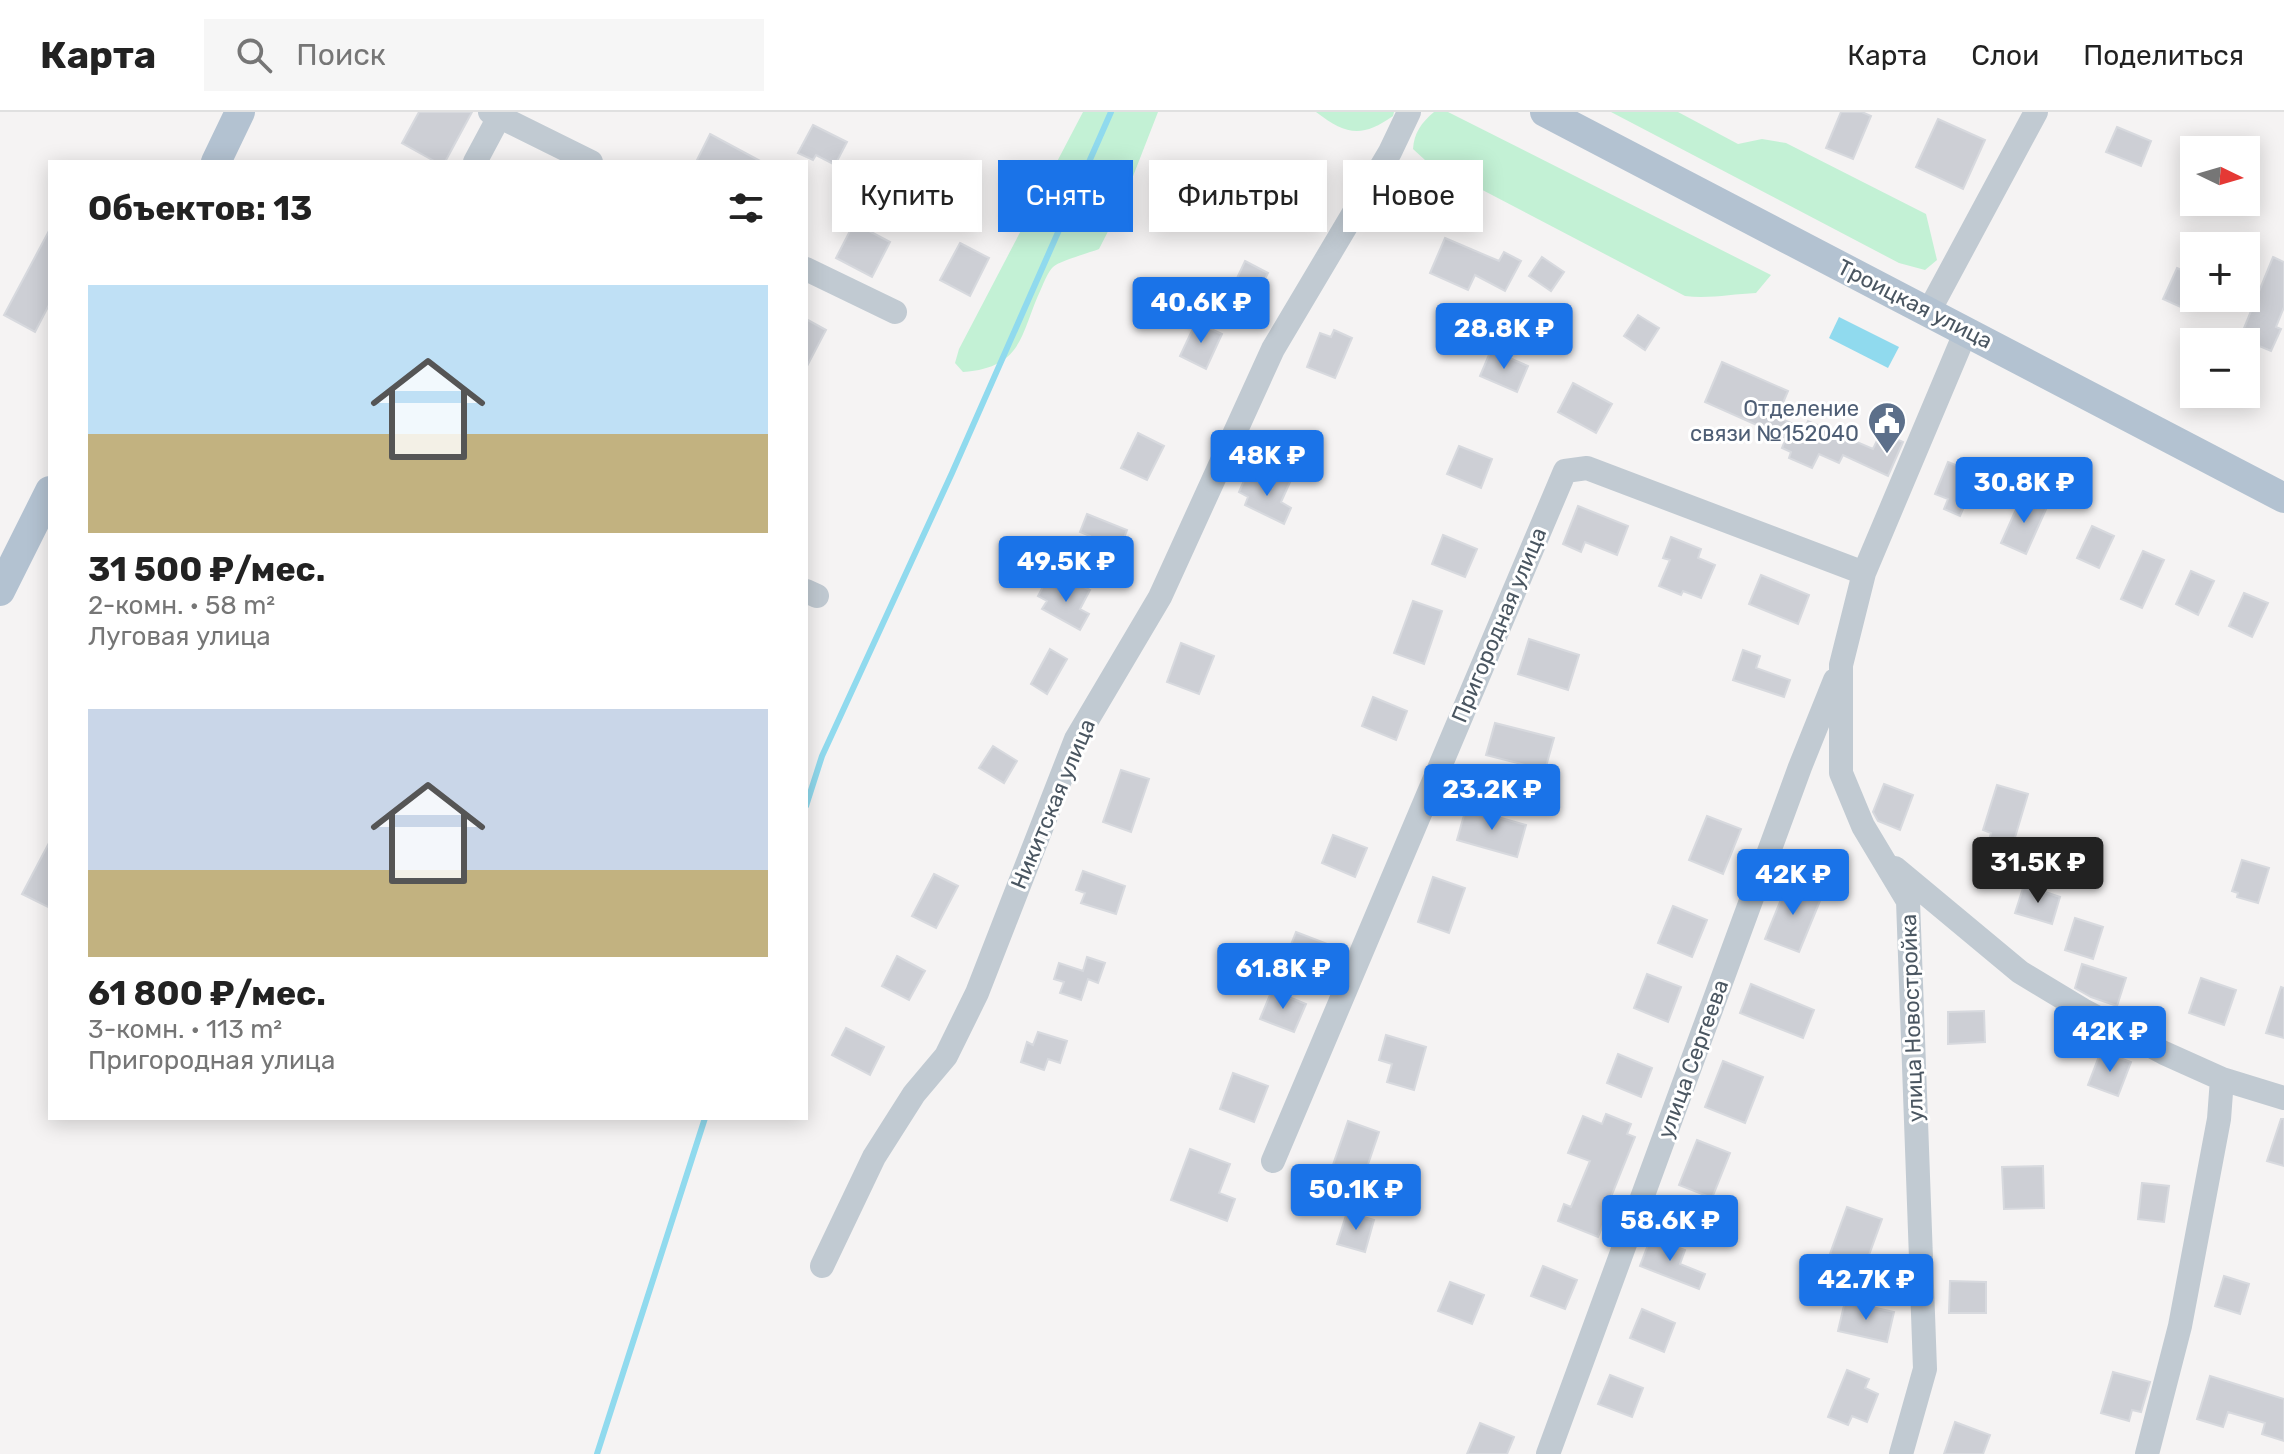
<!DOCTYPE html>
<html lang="ru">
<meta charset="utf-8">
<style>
body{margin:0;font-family:Rubik,sans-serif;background:#f6f6f6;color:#222;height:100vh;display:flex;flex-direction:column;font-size:30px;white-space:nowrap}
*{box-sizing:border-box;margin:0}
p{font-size:26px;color:#767676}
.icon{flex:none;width:44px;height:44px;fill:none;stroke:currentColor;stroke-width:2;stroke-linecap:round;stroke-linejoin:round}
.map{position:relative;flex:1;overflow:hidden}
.sheet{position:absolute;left:48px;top:48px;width:760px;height:960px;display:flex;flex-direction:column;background:#fff;border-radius:0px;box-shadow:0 4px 20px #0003}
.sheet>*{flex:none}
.guide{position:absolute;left:832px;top:48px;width:760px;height:72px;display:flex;gap:16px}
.needle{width:52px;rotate:95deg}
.buttons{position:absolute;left:2180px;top:24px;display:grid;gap:16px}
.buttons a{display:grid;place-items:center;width:80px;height:80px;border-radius:0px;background:#fff;box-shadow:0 4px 20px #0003;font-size:40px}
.price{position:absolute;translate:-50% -68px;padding:0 18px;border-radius:8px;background:#1a73e8;color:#fff;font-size:26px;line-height:52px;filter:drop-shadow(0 2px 4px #0008)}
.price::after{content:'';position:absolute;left:50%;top:48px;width:24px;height:18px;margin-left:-12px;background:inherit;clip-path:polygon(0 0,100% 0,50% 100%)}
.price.selected{background:#222;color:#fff}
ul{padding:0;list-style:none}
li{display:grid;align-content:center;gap:16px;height:424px;padding:0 40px}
li span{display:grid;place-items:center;height:248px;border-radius:0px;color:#555}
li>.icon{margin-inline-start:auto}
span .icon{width:144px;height:144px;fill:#fffc;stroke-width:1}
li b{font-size:34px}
h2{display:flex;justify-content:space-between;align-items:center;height:96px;padding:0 40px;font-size:34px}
.pill{padding:0 28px;border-radius:0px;background:#fff;box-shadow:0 4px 20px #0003;font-size:28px;line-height:72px}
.pill.selected{background:#1a73e8;color:#fff}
header{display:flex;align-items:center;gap:48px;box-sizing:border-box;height:112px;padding:0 40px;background:#fff;border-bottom:2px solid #e0e0e0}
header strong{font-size:38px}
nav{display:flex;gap:44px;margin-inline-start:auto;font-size:28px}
.search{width:560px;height:72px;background:#f6f6f6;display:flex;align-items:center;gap:20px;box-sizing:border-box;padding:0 28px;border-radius:0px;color:#767676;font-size:30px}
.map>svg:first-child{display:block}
</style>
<header>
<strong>Карта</strong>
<div class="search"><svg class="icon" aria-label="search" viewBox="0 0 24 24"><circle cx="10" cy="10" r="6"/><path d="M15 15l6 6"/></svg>Поиск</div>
<nav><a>Карта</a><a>Слои</a><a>Поделиться</a></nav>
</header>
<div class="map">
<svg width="2284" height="1342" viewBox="0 0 2284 1342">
<rect width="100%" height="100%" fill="#f5f3f3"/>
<path fill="#c3f1d5" d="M1083,0h75l-35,90 -24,47c-10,4 -40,12 -46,18 -5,5 -9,15 -12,22 -21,45 -17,78 -78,83l-8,-9 4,-14z
M1316,0h78l-1,4c-31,22 -47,19 -77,-4z
M1434,0h14l323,163 -15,18c-24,1 -47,6 -71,3l-260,-136 -12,-11c1,-16 8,-26 21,-37z
M1611,0h67l60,32 24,-5 24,4 140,71 11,46 -12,10 -26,-7z"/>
<path fill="#90daee" d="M1839,205l60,30 -11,21 -59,-30z"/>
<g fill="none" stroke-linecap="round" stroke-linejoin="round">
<path stroke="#90daee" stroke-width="6" d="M806,694l16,-50 130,-283 159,-361
M597,1342l108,-336"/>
</g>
<path fill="#cdcfd5" stroke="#d7d9de" stroke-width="2" d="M419,0h53l-27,50h-9l-34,-19z
M1841,0h21l9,4 -18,43 -27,-11z
M1938,7l47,21 -22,49 -47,-22z
M813,13l34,17 -12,23 -19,-10 -3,5 -15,-7z
M2117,15l34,14 -10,25 -35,-14z
M710,22l52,28h-66z
M1287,66l18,9 -12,24 -18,-9z
M854,111l36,19 -18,35 -36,-19z
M50,117v74l-15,29 -31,-17z
M1445,126l54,23 5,-9 17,9 -16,30 -30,-16 -7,15 -38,-17z
M960,131l29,15 -19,38 -30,-16z
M1542,145l22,15 -13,19 -22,-15z
M2273,145l11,5v45l-8,20 5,2 -10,22 -31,-13z
M1245,149l23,12 -13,26 -8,-4 -2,3 -14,-7z
M2177,156l17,8v13l-9,20 -22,-10z
M1638,203l21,13 -14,22 -21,-14z
M806,207l20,11 -20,38z
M1196,210l26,12 -16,35 -26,-13z
M1334,218l18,8 -17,40 -28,-11 13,-34 11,4z
M1491,238l37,16 -11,26 -37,-16z
M1722,250l66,29 -11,26 28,12 3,-8 65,28 8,-17 22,10 -15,34 -45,-21 -4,8 -20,-9 -7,14 -23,-10 2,-6 -9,-4 4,-10 -81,-36z
M1573,271l39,21 -16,29 -38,-21z
M1138,321l26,13 -17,34 -26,-12z
M1459,334l33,13 -11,29 -34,-14z
M1948,350l30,12 -18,42 -16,-7 4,-10 -13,-5z
M1278,362l13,6 -10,22 10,6 -7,16 -39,-19 3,-8 -9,-5 7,-16 26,12z
M2022,384l25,11 -21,47 -25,-11z
M1578,394l50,20 -11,29 -32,-13 -4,10 -18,-8z
M1087,402l40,16 -10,26 -31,-12 4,-8 -10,-4z
M2092,414l22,10 -15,32 -22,-10z
M1443,423l34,14 -12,28 -33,-13z
M1671,425l30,12 -3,9 17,7 -14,33 -18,-7 -2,4 -22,-9 11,-26 -7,-2z
M2143,439l21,9 -22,48 -21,-9z
M2191,459l23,10 -16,34 -22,-11z
M1761,463l48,20 -11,29 -49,-20z
M1046,469l24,13 6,-11 14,7 -10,19 9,5 -9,16 -38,-21 5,-8 -9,-5z
M2244,481l24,10 -16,34 -23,-11z
M1413,489l29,10 -18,53 -30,-11z
M1529,527l50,16 -11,35 -50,-16z
M1181,531l33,13 -15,38 -32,-12z
M1050,537l17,10 -20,35 -16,-10z
M1743,538l17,6 -4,12 34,12 -6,17 -51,-17z
M1373,585l34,14 -11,29 -34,-14z
M1495,611l59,15 -9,32 -59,-15z
M993,634l24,15 -13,22 -25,-15z
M1121,658l28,9 -18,53 -28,-10z
M1884,672l29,11 -13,35 -22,-9 -5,-9z
M1997,673l31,9 -18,60 6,2 -7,24 -29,-9 11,-38 -8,-3z
M1466,696l60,17 -9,32 -60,-17z
M1707,704l34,13 -18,45 -34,-14z
M1333,723l34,13 -12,29 -33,-14z
M50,729v67l-28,-14z
M2242,748l27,8 -11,35 -21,-6 1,-4 -6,-2z
M1083,759l42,15 -9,28 -35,-11 4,-10 -9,-3z
M934,762l24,12 -22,42 -24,-12z
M1433,765l32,11 -16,45 -31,-11z
M1788,770l34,14 -23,56 -34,-13z
M2024,773l36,12 -8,27 -37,-11z
M1673,794l34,14 -15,37 -34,-14z
M2075,806l28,9 -10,32 -28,-9z
M1296,820l34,13 -11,28 -34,-13z
M897,844l28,15 -16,29 -27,-14z
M1087,845l18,6 -7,20 -10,-4 -7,21 -21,-7 4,-11 -10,-3 5,-16 24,8z
M2082,852l44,14 -9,28 -26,-9 -16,-9z
M1647,862l34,13 -13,35 -34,-14z
M2201,866l35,12 -12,35 -35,-12z
M1751,872l63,26 -11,28 -63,-25z
M2281,875l3,1v50l-18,-5z
M1272,878l34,14 -12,28 -34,-13z
M1984,899l1,31 -37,2v-32z
M846,916l38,19 -14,28 -38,-20z
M1038,920l29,9 -7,22 -12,-4 -4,11 -23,-8 6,-20 6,3z
M1386,923l40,12 -12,43 -27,-8 5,-18 -13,-4z
M2101,939l30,11 -13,34 -30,-11z
M1618,942l34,14 -11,29 -34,-14z
M1723,949l40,16 -18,46 -40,-16z
M1233,961l35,13 -14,36 -34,-13z
M1606,1002l25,10 -4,10 8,3 -24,60 3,1 -16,39 -40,-16 6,-17 7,3 19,-46 -22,-8 15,-37 19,8z
M2281,1007h3v47l-17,-5z
M1348,1009l31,11 -15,44 -31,-11z
M1697,1028l33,13 -18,45 -33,-13z
M1190,1037l40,15 -11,29 16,6 -8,22 -56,-21z
M2043,1054l1,42 -40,1 -2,-42z
M2142,1071l27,3 -5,36 -26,-3z
M1847,1095l35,12 -17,47 -35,-12z
M1347,1100l27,8 -9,32 -28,-8z
M1651,1125l34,13 -5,14 25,10 -6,15 -59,-23z
M1543,1154l34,14 -12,29 -34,-13z
M2224,1164l25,8 -9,30 -25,-8z
M1950,1169l36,1v31h-37z
M1450,1170l34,13 -12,29 -34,-13z
M1845,1189l49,11 -7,30 -49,-11z
M1642,1197l33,14 -11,29 -34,-14z
M1847,1258l22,9 -4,9 13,6 -11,28 -15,-6 -4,9 -20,-8z
M2113,1260l37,10 -9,30 -9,-2 -3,11 -28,-8z
M1610,1263l33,13 -11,29 -34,-13z
M2210,1264l74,23v42l-22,-7 3,-11 -37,-11 -5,15 -26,-8z
M1955,1310l35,13 -7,19h-39z
M1480,1311l34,14 -7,17h-40z"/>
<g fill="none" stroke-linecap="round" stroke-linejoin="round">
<path stroke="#c1cad2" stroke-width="24" d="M490,0l101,50
M475,50l24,-45
M806,157l89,43
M1929,199l107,-199
M806,479l11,5
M1895,756l125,104 63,38 81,43 58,26 62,19
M1273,1049l292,-690 22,-3 277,105
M822,1154l52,-109 40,-63 32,-38 31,-63 99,-254 84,-142 113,-248 117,-197 19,-40
M1548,1342l252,-687 35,-87
M1901,1342l24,-85 -17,-468 -45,-75 -22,-53v-108l23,-92 102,-242
M2147,1342l33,-128 39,-207 3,-40"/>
<path stroke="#b3c2d1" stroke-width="30" d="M1545,0l739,386
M216,50l24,-50
M0,479l50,-100"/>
</g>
<defs>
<symbol id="civic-pin" viewBox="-11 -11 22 30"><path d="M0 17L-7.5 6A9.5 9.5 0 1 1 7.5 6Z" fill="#5c6f8a" stroke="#fff"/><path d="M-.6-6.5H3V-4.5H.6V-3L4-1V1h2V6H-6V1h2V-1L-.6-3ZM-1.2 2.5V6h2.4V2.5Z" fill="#fff"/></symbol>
</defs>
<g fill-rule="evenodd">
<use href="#civic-pin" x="1865" y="287" width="44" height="60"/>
</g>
<g text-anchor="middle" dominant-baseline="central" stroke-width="6" stroke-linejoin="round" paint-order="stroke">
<g font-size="22" fill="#4a5661" stroke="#fff">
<text transform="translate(1915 192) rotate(27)">Троицкая улица</text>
<text transform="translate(1499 513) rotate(-67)">Пригородная улица</text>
<text transform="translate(1053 692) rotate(-67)">Никитская улица</text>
<text transform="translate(1912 906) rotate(-92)">улица Новостройка</text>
<text transform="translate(1693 947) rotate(-70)">улица Сергеева</text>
</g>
<g font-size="22" fill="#4e5e75" stroke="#fff" text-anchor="end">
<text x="1859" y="296">Отделение<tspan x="1859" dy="25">связи №152040</tspan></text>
</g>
</g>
</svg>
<div class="buttons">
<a><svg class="needle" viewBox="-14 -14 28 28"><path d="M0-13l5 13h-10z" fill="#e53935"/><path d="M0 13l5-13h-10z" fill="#767676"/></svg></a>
<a>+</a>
<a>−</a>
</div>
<b class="price" style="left:1201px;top:233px">40.6K ₽</b>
<b class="price" style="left:1504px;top:259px">28.8K ₽</b>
<b class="price" style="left:1267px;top:386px">48K ₽</b>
<b class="price" style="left:2024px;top:413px">30.8K ₽</b>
<b class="price" style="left:1066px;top:492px">49.5K ₽</b>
<b class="price" style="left:1492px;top:720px">23.2K ₽</b>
<b class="price selected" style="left:2038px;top:793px">31.5K ₽</b>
<b class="price" style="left:1793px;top:805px">42K ₽</b>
<b class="price" style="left:1283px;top:899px">61.8K ₽</b>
<b class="price" style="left:2110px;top:962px">42K ₽</b>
<b class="price" style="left:1356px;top:1120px">50.1K ₽</b>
<b class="price" style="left:1670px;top:1151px">58.6K ₽</b>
<b class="price" style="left:1866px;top:1210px">42.7K ₽</b>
<div class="guide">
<a class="pill">Купить</a>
<a class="pill selected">Снять</a>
<a class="pill">Фильтры</a>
<a class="pill">Новое</a>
</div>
<section class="sheet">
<h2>Объектов: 13<svg class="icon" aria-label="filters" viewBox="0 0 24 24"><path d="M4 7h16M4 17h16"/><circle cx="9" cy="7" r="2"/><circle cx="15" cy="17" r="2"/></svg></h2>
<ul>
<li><span style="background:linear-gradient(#bfe0f5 60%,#c2b280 0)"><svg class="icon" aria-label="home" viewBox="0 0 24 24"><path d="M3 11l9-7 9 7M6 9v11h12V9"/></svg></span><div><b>31 500 ₽/мес.</b><p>2-комн. · 58 m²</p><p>Луговая улица</p></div></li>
<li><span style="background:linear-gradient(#c9d6e8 65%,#c2b280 0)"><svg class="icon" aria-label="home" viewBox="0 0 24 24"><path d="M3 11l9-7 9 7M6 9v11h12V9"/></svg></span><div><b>61 800 ₽/мес.</b><p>3-комн. · 113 m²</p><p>Пригородная улица</p></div></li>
</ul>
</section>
</div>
